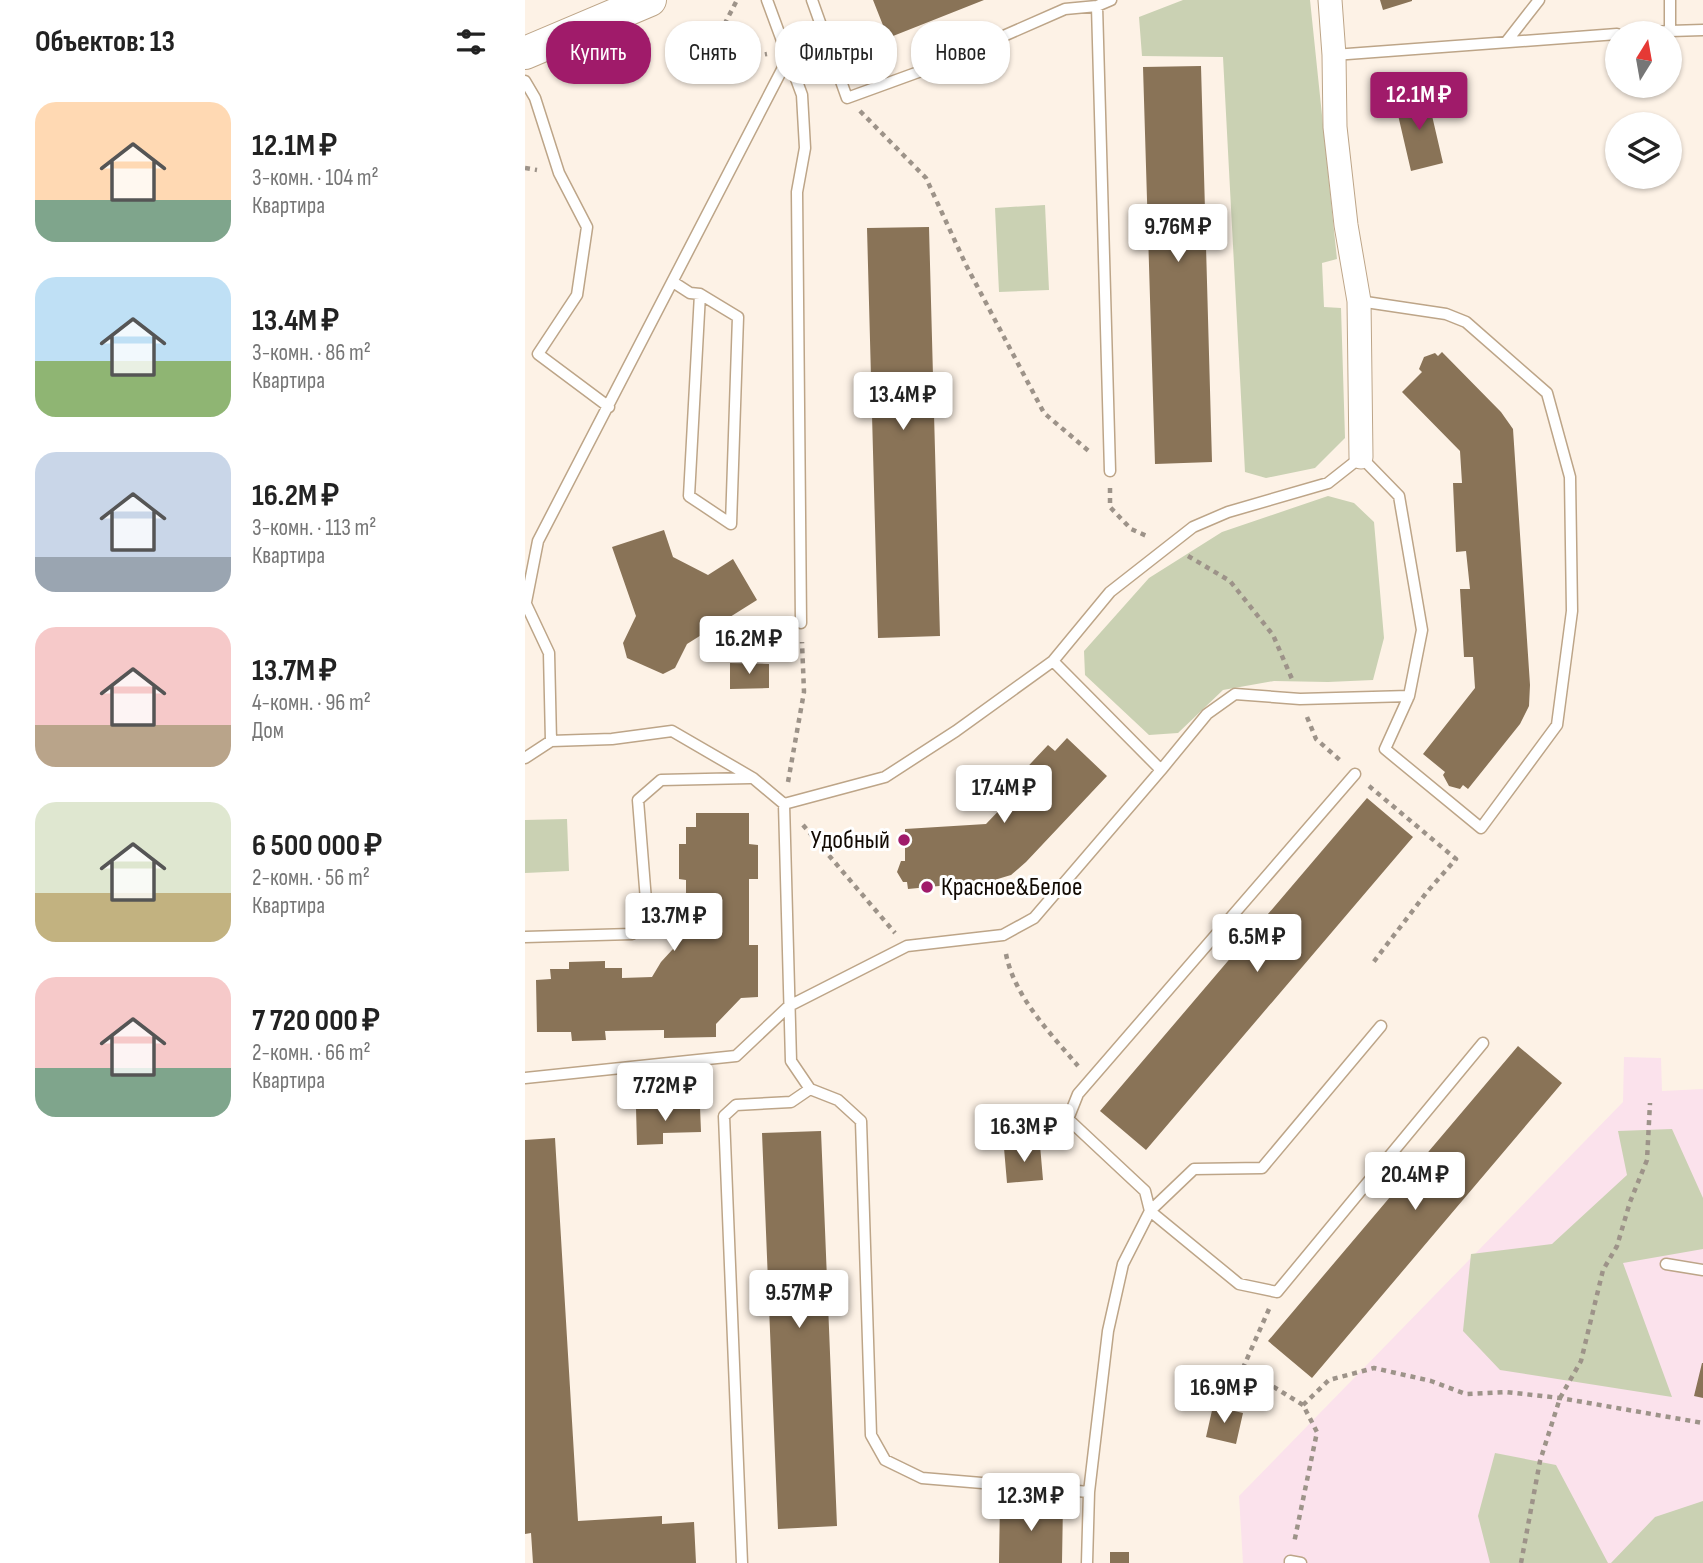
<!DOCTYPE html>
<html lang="ru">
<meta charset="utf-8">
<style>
body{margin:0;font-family:"Sofia Sans Condensed",sans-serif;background:#f2f2f2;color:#222;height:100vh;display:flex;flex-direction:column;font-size:26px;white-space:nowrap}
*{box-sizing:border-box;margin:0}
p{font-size:23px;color:#767676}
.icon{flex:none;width:38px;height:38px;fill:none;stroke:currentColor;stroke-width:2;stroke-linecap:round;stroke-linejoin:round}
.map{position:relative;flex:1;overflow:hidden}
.drawer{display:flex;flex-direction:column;background:#fff;width:525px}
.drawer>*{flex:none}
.top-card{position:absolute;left:21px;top:21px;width:665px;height:63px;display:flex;gap:14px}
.needle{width:46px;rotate:11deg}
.fabs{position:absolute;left:1080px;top:21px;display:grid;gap:14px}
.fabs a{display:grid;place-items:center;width:77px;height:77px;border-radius:50%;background:#fff;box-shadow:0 2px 5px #0004;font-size:35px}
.price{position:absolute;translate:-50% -60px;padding:0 16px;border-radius:7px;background:#fff;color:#222;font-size:23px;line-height:46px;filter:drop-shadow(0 2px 4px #0008)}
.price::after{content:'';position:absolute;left:50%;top:42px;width:21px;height:16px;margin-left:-10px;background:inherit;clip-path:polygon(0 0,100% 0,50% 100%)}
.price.current{background:#a01b6a;color:#fff}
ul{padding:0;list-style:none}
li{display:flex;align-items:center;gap:21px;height:175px;padding:0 35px}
li span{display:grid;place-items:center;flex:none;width:196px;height:140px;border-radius:21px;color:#555}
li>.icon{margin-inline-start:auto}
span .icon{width:84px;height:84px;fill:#fffc;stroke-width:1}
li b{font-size:30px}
h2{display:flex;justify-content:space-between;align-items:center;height:84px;padding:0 35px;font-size:30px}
.chip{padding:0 24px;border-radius:28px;background:#fff;box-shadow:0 2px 5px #0004;font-size:24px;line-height:63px}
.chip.current{background:#a01b6a;color:#fff}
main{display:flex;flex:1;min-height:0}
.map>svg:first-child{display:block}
</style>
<main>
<section class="drawer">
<h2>Объектов: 13<svg class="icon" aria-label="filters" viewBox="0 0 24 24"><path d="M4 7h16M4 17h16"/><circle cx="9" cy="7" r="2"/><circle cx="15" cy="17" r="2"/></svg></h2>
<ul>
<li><span style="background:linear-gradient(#ffd9b3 70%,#7fa58c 0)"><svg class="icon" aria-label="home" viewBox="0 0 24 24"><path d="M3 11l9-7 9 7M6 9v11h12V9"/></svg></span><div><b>12.1M ₽</b><p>3-комн. · 104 m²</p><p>Квартира</p></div></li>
<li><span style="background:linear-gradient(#bfe0f5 60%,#8fb573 0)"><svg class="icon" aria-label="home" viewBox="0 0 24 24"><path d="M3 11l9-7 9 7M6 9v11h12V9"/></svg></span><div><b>13.4M ₽</b><p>3-комн. · 86 m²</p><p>Квартира</p></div></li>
<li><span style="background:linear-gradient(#c9d6e8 75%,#9aa5b1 0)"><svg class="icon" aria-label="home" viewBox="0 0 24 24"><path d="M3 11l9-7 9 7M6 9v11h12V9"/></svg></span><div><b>16.2M ₽</b><p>3-комн. · 113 m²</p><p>Квартира</p></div></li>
<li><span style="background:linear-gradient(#f6c9c9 70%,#b9a48a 0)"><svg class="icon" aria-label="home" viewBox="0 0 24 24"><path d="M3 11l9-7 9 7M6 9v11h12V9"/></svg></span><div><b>13.7M ₽</b><p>4-комн. · 96 m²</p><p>Дом</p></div></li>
<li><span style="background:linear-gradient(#dfe7d0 65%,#c2b280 0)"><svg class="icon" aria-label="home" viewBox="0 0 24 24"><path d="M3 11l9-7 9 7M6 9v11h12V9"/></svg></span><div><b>6 500 000 ₽</b><p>2-комн. · 56 m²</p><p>Квартира</p></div></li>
<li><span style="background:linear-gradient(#f6c9c9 65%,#7fa58c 0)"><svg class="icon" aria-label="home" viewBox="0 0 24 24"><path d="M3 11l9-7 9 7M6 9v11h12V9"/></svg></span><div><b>7 720 000 ₽</b><p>2-комн. · 66 m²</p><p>Квартира</p></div></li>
</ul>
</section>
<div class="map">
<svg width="1178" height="1563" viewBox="0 0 1178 1563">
<rect width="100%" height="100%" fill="#fdf2e6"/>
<path fill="#fbe2ec" d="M1099,1057l37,1 1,33 41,-2v474h-460l-4,-67 384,-394z"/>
<path fill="#cad1b3" d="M658,0h127l27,259 -15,4 2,44 17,1 4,130 -30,30 -49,10 -21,-6 -22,-415 -81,-1 -3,-39z
M520,205l4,85 -50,2 -4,-84z
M803,496l26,7 20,19 10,116 -11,42 -45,2 -54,-1 -51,9 -45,43 -29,2 -64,-60 -1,-24 65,-73 73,-46z
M42,819l2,52 -44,2v-53z
M1147,1129l31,69v51l-80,14 49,134 -172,-27 -37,-39 8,-77 81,-10 75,-69 -9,-44z
M970,1453l61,12 52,98h-118l-12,-47z
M1178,1501v62h-92l44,-46z"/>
<path fill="#897357" d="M348,0h111l-96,38z
M855,0h32v1l-29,9z
M676,66l11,396 -57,2 -12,-397z
M902,94l16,69 -32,8 -16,-69z
M404,227l11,409 -62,2 -11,-410z
M917,352l59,60 12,17 17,256 -1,21 -9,18 -52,65 -5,-4 -3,4 -11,-3 -6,-11 2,-3 -22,-18 52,-66 -2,-31h-9l-4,-68h10l-4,-38 -10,1 -3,-69h9l-2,-32 -58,-59 20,-20 -3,-3 5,-12 11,-4 3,3z
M139,530l9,27 35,18 25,-16 24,41 -70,44 -12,24 -12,6 -36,-16 -4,-15 13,-27 -24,-69z
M205,663l39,1v24l-39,1z
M542,738l40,38 -81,86 -15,13 -20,6 -83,8 -1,-7h-4l-6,-10 4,-11h4v-32l81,-5 22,-23 -7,-6 47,-50 7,6z
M842,798l46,39 -267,313 -46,-39z
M171,813h53v31l9,1v34h-9v66h9v52l-17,1 -25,26v13l-52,1v-8l-59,1 1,9 -34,1 -1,-9h-34l-1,-52 15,-1 -1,-10h19v-7l36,-1v7h17v10l30,-1 9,-15 11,-12 11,-11 13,-7v-34h-10v-18l-7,-1v-35h7v-17h10z
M993,1046l44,37 -250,295 -44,-37z
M175,1107l1,25 -38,1v11l-26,1 -1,-37z
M296,1131l16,395 -59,3 -16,-396z
M30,1138l23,383 84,-5v8l32,-2 2,41h-163l-2,-30 -6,1v-394z
M515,1145l3,35 -36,3 -3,-35z
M1177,1363h1v35l-9,-2z
M688,1406l30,7 -7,31 -30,-7z
M475,1502l63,1 -1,60h-63z
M585,1552h19v11h-19z"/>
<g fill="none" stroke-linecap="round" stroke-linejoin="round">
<defs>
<path id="lane" d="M242,0l35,95 3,53 -8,44 4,431
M287,0l35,98 88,-32 130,-57 32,-3 14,-6
M1145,0v31l33,-1
M572,6l13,465
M1103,33l42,-2
M982,41l32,-41
M809,55l283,-21
M0,81l10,17 24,75 28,54 -10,68 -39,59 71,53
M148,282l17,11 10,1 38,23 -7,207 -42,-28 11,-202
M834,301l87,13 20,8 81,71 23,84 2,134 -15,114 -76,103 -96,-79 24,-53
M0,602l24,51 2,88
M1,602l12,-61 250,-483
M0,758l26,-17 61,-2 60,-8 81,47 31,26 7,257 19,28 28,11 23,21 10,314 14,25 37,18 167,14
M259,804l101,-27 71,-46 97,-70 108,109 46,-56 28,-20 65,5 109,-3 13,-66 -23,-134 -38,-39 -33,26 -100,29 -35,15 -83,65 -57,69
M0,937l107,-3 15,-21 -9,-113 23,-20 89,-2
M856,1026l-119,142 -68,1 -44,42 89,73 38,8 206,-249
M0,1078l211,-22 53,-50 118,-60 96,-11 31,-17 127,-148
M1141,1264l37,6
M217,1563l-18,-447 12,-11 55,-3 19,-13
M562,1563l2,-71 19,-161 15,-67 27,-53 -5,-20 -77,-72 10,-25 277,-320
M765,1563v-2l11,2"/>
<path id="street" d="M805,0l4,55 1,72 11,98 13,76 2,156"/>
<path id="secondary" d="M0,53l125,-53"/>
</defs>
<use href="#lane" stroke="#bda588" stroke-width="13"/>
<use href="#street" stroke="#bda588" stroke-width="25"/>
<use href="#secondary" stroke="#bda588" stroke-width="34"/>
<path stroke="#9d9389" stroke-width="4.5" stroke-dasharray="5 5" stroke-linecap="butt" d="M211,2l-27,52 6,9 52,-9
M335,111l66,67 40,87 78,148 47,40
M0,168l12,2
M585,488v19l21,22 18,8
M663,556l42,25 43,54 19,44
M782,717l9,22 25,22
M263,782l16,-90 -2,-50
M844,786l87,73 -29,33 -55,72
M278,825l92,108
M481,954c8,42 44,79 72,112
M744,1309l-26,59 60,37 14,27 -23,111
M778,1405l26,-25 45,-12 57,13 35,13 40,-2 54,6 143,25
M996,1563l19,-102 20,-63 21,-37 22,-91 14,-24 13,-44 17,-42 3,-57"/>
<use href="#lane" stroke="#fff" stroke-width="10"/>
<use href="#street" stroke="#fff" stroke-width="23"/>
<use href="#secondary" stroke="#fff" stroke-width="32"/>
</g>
<g fill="#a01b6a" stroke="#fff" stroke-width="2.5">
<circle cx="379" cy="840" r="7"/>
<circle cx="402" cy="887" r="7"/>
</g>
<g text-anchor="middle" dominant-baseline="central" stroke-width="6" stroke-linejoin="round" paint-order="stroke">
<g font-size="26" fill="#120a03" stroke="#fff" text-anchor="end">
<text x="365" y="840">Удобный</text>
<text x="416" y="887" text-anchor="start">Красное&amp;Белое</text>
</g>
</g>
</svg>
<div class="fabs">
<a><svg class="needle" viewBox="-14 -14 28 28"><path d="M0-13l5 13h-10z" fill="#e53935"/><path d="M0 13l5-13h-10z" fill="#767676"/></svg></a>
<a><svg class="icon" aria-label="layers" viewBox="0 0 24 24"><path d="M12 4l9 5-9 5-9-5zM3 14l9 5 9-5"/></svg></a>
</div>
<b class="price current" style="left:894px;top:132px">12.1M ₽</b>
<b class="price" style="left:653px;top:264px">9.76M ₽</b>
<b class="price" style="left:378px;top:432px">13.4M ₽</b>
<b class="price" style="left:224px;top:676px">16.2M ₽</b>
<b class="price" style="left:479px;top:825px">17.4M ₽</b>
<b class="price" style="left:149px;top:953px">13.7M ₽</b>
<b class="price" style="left:732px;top:974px">6.5M ₽</b>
<b class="price" style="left:140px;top:1123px">7.72M ₽</b>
<b class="price" style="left:499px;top:1164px">16.3M ₽</b>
<b class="price" style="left:890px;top:1212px">20.4M ₽</b>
<b class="price" style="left:274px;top:1330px">9.57M ₽</b>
<b class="price" style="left:699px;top:1425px">16.9M ₽</b>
<b class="price" style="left:506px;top:1533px">12.3M ₽</b>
<div class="top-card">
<a class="chip current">Купить</a>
<a class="chip">Снять</a>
<a class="chip">Фильтры</a>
<a class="chip">Новое</a>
</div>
</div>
</main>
